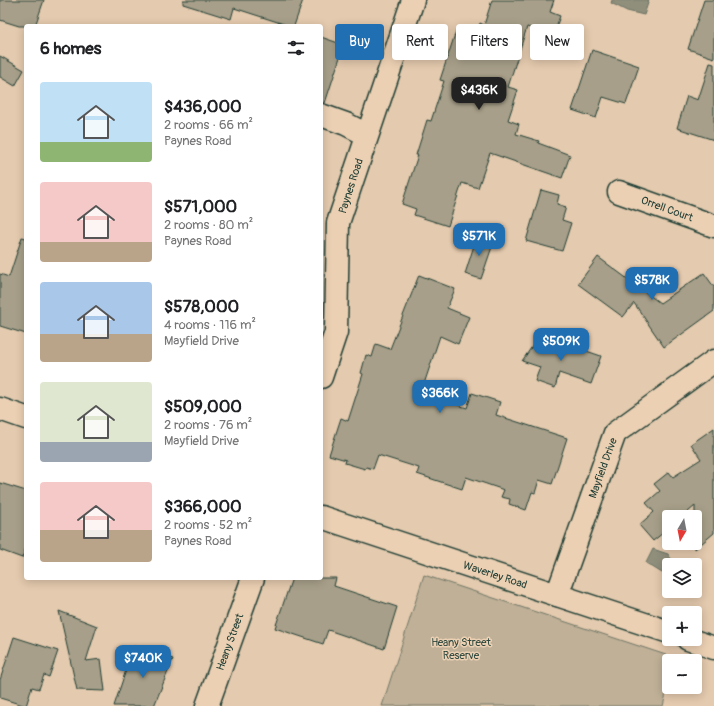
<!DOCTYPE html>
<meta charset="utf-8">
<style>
body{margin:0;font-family:Pangolin,sans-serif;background:#f6f6f6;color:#202124;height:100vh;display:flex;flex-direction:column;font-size:15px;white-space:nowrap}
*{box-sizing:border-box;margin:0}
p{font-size:13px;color:#757577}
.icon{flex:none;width:22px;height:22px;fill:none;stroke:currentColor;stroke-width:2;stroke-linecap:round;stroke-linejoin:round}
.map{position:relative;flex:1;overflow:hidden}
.panel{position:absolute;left:24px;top:24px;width:299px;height:556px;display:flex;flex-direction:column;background:#fff;border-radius:4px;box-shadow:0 2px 10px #0003}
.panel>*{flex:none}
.top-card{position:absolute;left:335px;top:24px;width:319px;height:36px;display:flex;gap:8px}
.needle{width:26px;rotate:190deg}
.tools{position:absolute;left:662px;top:510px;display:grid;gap:8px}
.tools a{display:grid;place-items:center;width:40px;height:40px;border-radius:4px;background:#fff;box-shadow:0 2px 10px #0003;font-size:20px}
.price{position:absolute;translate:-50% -34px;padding:0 9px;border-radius:8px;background:#1f6fb2;color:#fff;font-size:13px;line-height:26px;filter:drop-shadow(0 1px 2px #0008)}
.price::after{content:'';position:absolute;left:50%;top:24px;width:12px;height:9px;margin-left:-6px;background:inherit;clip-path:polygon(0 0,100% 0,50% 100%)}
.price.selected{background:#222;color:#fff}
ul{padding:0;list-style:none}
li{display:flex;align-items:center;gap:12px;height:100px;padding:0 16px}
li span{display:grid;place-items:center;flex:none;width:112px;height:80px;border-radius:4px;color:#555}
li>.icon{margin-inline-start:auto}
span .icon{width:48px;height:48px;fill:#fffc;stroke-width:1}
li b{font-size:17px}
h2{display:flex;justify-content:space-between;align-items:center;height:48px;padding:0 16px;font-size:17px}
.tag{padding:0 14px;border-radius:4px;background:#fff;box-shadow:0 2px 10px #0003;font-size:14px;line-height:36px}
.tag.selected{background:#1f6fb2;color:#fff}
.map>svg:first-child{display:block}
</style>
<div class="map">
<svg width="714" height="706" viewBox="0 0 714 706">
<rect width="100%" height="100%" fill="#e4caae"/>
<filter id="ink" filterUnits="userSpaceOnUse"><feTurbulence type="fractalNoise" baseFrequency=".025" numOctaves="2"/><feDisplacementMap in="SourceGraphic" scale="8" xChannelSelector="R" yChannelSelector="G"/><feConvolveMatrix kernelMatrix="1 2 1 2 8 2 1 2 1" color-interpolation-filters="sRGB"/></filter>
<g filter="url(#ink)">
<path fill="#bfb097" stroke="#6f7666" d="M424,575l251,83 -1,3h-5v21l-6,24h-281z"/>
<path fill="#908f7b" stroke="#636e5f" d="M612,0h37l-5,15 -17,-4 -16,-8z
M653,549l15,5 7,11h-6v8h-7l-16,-10z"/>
<path fill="#a79f89" stroke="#1f3d34" d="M0,0h44l-9,26h-16l-19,-6z
M183,0h120l-9,26h-4l-56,-18 -3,11 -48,-15z
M492,0h62l-4,12 10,4 -7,20 -26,-9 -19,60 10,3 -10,30 11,4 -3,10 23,7 -1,2 32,12 -8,23 -72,-25 -12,35 -16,-5 -14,43 -34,-11 2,-6 -14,-5 16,-49h-2l11,-35 4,1 13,-40 -4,-1 17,-52 19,7 4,-12 4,2z
M704,0h10v58l-26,-9z
M321,37l23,8 -19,58h-4z
M592,50l47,16 -13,38 -23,-7 -7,21 -24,-8z
M0,56l24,14 -9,16 -15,-9z
M710,63l4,1v76l-37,-12 10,-32 11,4z
M541,190l18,5 -2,9 9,3 -4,13 9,3 -9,28 -36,-10z
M477,236l17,5 -13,38 -16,-5z
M22,237l4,1v96l-26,-8v-52l9,3z
M598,257l62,46 44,-30 10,14v24l-50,36 -30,-44 -11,14 -45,-33z
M419,275l36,14 -8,19 22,9 -11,27 -18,-8 -19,57 46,15 5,-15 28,9 -4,13 71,23 -15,46 -13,-4 -4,13 -3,-1 -6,18 -17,-6 1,-5 -9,-2 3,-7 -38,-13 -4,12 -45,-15 2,-6 -41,-13 -5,14 -7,-2 -1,2 -20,-6 1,-3 -17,-5 12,-37 7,3 15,-47 -2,-1 5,-18 6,2 4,-13 14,5z
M540,335l61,21 -10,28 -32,-11 -4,15 -20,-7 5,-14 -18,-6z
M714,428v105l-19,16v-43l-13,11h-13v11l-16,13 -14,-16 15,-13 -8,-9 14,-12 -6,-7 15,-12 4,5 28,-18 -10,-15z
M0,483l26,8v56l-4,11 -22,-8z
M292,578h44l-2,8 63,21 -13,42 -56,-19 -5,14 -48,-16z
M59,611l38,15 -11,35 15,-2 4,32 -28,-1z
M14,637l44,14 -9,26 -5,-2 -5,14 -7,-2 -6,19 -26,-8v-18z
M134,646l39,13 -19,47h-40z"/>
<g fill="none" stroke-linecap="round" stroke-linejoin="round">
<defs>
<path id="minor" d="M321,115l25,9 21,11
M619,192l95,34
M321,377l15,-45 2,-109 75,-223
M557,595l58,-162 99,-72
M207,706l46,-128"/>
<path id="major" d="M0,409l26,9
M321,517l348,115
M688,639l26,9"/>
</defs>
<use href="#minor" stroke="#1f3d34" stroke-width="25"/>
<use href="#major" stroke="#1f3d34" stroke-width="25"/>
<use href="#minor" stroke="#ecd0b3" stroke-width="22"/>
<use href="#major" stroke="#ecd0b3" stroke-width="22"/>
</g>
</g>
<g text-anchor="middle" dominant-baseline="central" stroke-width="3" stroke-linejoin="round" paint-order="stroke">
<g font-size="11" fill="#1f3d34" stroke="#ecd0b3">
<text transform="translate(351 186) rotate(-72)">Paynes Road</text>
<text transform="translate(667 209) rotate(20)">Orrell Court</text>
<text transform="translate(603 468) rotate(-70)">Mayfield Drive</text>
<text transform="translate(495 575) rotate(18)">Waverley Road</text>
<text transform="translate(230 642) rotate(-70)">Heany Street</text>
</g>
<g font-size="11" fill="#2f483e" stroke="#ecd0b3">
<text x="461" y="642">Heany Street<tspan x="461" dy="13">Reserve</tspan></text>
</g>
</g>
</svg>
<div class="tools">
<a><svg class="needle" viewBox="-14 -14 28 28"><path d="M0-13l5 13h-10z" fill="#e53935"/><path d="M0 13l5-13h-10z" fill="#757577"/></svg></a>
<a><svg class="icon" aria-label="layers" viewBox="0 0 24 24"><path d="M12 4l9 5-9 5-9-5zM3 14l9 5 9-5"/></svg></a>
<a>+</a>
<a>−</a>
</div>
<b class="price selected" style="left:479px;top:111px">$436K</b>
<b class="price" style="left:479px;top:257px">$571K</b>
<b class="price" style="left:652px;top:301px">$578K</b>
<b class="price" style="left:561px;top:362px">$509K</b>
<b class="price" style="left:440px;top:414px">$366K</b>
<b class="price" style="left:143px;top:679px">$740K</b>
<div class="top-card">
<a class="tag selected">Buy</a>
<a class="tag">Rent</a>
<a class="tag">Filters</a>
<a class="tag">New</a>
</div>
<section class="panel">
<h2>6 homes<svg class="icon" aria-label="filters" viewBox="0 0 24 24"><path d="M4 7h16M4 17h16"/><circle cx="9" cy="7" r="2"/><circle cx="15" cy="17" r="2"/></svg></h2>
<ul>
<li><span style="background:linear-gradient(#bfe0f5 75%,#8fb573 0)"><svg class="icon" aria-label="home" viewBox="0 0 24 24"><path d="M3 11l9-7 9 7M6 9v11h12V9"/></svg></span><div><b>$436,000</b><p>2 rooms · 66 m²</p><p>Paynes Road</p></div></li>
<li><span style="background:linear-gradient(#f6c9c9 75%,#b9a48a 0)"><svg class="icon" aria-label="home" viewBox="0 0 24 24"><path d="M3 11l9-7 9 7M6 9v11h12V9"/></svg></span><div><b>$571,000</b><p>2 rooms · 80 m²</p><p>Paynes Road</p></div></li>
<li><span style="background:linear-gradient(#a9c7e8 65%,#b9a48a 0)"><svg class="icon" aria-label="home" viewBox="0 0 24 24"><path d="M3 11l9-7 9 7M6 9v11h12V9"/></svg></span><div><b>$578,000</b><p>4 rooms · 116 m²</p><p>Mayfield Drive</p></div></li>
<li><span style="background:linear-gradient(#dfe7d0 75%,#9aa5b1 0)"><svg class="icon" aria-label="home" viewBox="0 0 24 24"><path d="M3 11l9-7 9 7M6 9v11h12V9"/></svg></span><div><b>$509,000</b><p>2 rooms · 76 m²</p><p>Mayfield Drive</p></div></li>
<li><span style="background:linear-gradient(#f6c9c9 60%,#b9a48a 0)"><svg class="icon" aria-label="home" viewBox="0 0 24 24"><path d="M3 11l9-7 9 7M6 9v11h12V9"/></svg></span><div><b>$366,000</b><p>2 rooms · 52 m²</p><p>Paynes Road</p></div></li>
</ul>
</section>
</div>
